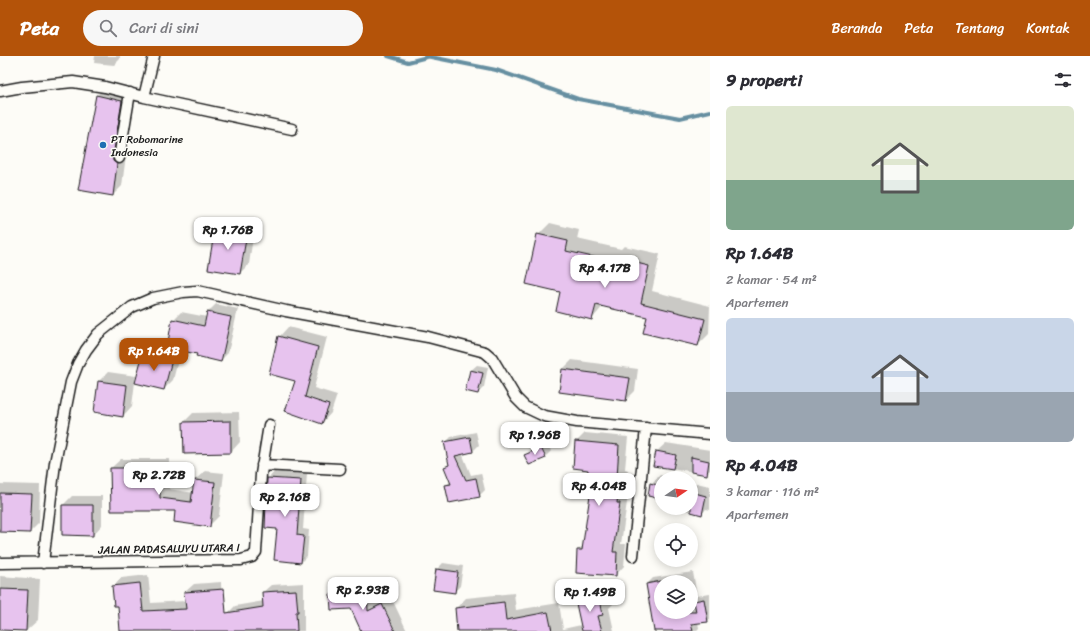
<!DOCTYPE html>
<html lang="id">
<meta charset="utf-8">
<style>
body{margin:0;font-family:Sriracha,sans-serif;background:#f7f7f7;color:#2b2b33;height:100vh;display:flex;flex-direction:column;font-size:15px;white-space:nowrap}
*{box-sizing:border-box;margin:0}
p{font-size:13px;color:#7c7c81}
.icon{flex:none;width:22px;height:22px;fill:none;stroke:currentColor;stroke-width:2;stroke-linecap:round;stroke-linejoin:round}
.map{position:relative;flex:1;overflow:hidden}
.details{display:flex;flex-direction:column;background:#fff;width:380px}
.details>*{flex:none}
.needle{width:26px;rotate:77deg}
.buttons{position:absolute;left:654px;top:415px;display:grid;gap:8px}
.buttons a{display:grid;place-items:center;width:44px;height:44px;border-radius:50%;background:#fff;box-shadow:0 2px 10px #0003;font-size:20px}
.price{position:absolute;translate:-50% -34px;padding:0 9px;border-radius:8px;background:#fff;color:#222;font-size:13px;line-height:26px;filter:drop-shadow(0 1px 2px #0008)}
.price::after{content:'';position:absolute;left:50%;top:24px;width:12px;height:9px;margin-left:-6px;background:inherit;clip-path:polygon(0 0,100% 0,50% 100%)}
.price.current{background:#b45309;color:#fff}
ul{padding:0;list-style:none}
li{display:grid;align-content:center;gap:8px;height:212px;padding:0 16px}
li span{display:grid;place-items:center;height:124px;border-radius:6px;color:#555}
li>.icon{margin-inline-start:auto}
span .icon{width:72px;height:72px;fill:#fffc;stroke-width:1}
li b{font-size:17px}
h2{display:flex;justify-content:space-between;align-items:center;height:48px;padding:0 16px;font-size:17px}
header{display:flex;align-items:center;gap:24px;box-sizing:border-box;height:56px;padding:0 20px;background:#b45309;color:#fff}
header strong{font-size:19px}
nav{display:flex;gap:22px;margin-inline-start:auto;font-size:14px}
.search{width:280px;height:36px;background:#f7f7f7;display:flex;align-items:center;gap:10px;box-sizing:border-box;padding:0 14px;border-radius:22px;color:#7c7c81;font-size:15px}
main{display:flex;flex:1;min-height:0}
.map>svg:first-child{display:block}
</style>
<header>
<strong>Peta</strong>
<div class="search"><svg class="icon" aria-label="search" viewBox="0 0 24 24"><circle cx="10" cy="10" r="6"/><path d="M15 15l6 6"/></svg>Cari di sini</div>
<nav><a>Beranda</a><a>Peta</a><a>Tentang</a><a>Kontak</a></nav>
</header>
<main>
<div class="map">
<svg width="710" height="575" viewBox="0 0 710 575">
<rect width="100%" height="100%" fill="#fdfcf7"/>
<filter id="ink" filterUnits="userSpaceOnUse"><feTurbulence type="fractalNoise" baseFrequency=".025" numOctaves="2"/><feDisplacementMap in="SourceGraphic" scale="8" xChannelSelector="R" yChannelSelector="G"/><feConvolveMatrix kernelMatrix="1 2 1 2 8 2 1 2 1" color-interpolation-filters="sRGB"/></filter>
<g filter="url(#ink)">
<path fill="#0003" fill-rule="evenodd" d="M95,0h25v3l-6,6 -20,-2z
M106,31l25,5 -9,59 4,4 -4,31 -9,9 -17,-99z
M225,164l30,4 -6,40 -9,9 -24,-44z
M550,167l29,7 -2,9 44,10 3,-3 36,8 -8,37 58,15 -1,28 -11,11 -50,-29 -44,-11 -12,14 -31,-28 -23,-56z
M216,248l22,5 -10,44 -8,8 -22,-8 -17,-4 -8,31 -9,9 -29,-7 -3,24 -9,10 -24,-35 9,-9 28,4 -1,5 2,1 7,-29 9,-9 15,4 5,-28 8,-8 26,5 1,-5z
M288,271l39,10 -13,51 23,7 -6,18 -9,10 -36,-12 10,-31 -17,-43z
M572,304l66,9 -3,22 -9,9 -63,-31z
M477,309l11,2 -4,20 -6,6 -8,-22z
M239,356l1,30 -9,10 -46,1 -1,-31 9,-9z
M476,376l3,13 -6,6 -11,2 9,22 10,-2 4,17 -6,6 -33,-11 5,-4 -6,-13 5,-5 -5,-20 6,-6z
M585,377l43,4 -3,32 3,1 -3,24 3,1 -7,49h5l-2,22 -8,9 -38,-25 6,-5 7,-51 -2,-25 -13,-27z
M547,386l4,9 -6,6 -19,-2 6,-6z
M666,387l44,7v20l-4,4 -52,-9 2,-13z
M121,403h48v30l25,4 1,-13 10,-9 19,2 -5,43 -10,10 -33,-16 -65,-42z
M274,416l33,2 -4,55 6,1 -2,26 -6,6 -23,-34 -10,-49z
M660,419l13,3h-12v20l-10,-14z
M691,426l19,4v24l-4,-1 -4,5 -26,-6h15z
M0,428l40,1 -1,38 -9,9 -30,-1z
M72,440h30v29l-9,10 -30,-30z
M443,507l20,3 -3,20 -6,6 -17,-23z
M693,516l4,24 13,-2v26l-12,2 1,6 -3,3h-41l-8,-47 6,-6zM661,526h30v30h-30z
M148,519l3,28 35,-2 -1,-9 9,-8 27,-2 2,49h-102l-2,-26 -6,-18 8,-9z
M0,520l40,3 -2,41 -12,11 -26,-2z
M304,527v48h-73l-3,-18 7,-7 29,-5 -1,-9 8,-7z
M375,528l1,20 15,-7 16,34h-45l-11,-23 -20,-14 8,-8z
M609,528l4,20 -4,4 5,23h-156l-2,-23 10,-10 48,-5 2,17 43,-7 4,26 18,-4 -5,-25 10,-11z"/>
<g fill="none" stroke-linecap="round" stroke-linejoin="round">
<path stroke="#668fa1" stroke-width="4" d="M388,0l20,6 19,-5
M426,0l70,14 82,29 102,19 30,-7"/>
</g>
<path fill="#e7c3ee" stroke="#1c1c1c" d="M96,39l26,6 -9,56v4l4,3 -4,32 -35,-6z
M215,172l32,5 -7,41 -32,-5z
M537,178l31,7 -2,10 45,10 1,-4 37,9 -8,37 64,16 -7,27 -55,-13 4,-16 -51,-12 -4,15 -36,-9 4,-19 -34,-8z
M207,256l24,5 -10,45 -25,-6 1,-2 -30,-6 5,-29 32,7z
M278,280l40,11 -13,50 24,8 -7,19 -37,-13 10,-30 -26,-7z
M143,297l29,7 -8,30 -29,-7z
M562,313l68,9 -4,23 -67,-9z
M470,314l13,3 -5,21 -13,-3z
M98,325l29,4 -4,32 -29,-5z
M231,365v32l-47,1 -1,-32z
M470,381l3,15 -18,4 11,24 10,-2 4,19 -31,6 -4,-18 6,-1 -7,-17 5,-2 -5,-23z
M575,385l44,4 -2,33h3l-3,25h3l-7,49h4l-1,24 -40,-3 1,-23h5l8,-55 -5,-1 3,-24 -15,-2z
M541,392l5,10 -17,7 -5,-10z
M656,395l20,4 -3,14 -20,-3z
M691,401l18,4 -2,14 -16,-3z
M110,412h50v30l31,4 3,-22 21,2 -5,45 -36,-5 1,-11h-64z
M267,422l34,2 -4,55 7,1 -3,27 -27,-3 3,-31 -12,-1z
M650,427l11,3v13l-13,-3z
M691,436l15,4 -4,19 -11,-3z
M0,437l32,1 -2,39 -30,-1z
M62,449h31v31l-31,-1z
M436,513l22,3 -3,21 -22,-3z
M661,525v31h35l-2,-11 10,-2 4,23 -17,2 2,7h-39l-8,-47z
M140,527l3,28 43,-2 -2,-17 40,-3 2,24 37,-6 -1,-15 34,-2 2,22h-2l1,19h-177l-2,-25h-4l-2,-20z
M0,533l28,1 -2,41 -26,-1z
M367,536l1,19 14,-7 13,27h-34l-10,-22 -20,1 -1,-16z
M599,538l4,21 -5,1 4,15h-20l-7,-32z
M504,546l2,18 42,-8 4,19h-95l-2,-23z"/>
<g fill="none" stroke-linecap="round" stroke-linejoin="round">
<defs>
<path id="minor" d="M0,35l22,-4 51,-5 32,5 39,10 148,32
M144,41l10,-41
M119,102l11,-65
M262,409l78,4
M633,500l13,-128
M0,507l241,-3 11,-3 4,-5 5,-78 8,-49
M43,507l12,-100 16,-81 7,-18 8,-14 12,-16 34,-27 21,-9 30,-6 14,-1 14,3 75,17 142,26 57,15 7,6 24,40 9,9 19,9 33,6 133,12"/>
</defs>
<use href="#minor" stroke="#1c1c1c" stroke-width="13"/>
<use href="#minor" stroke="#fdfcf7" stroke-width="10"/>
</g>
</g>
<circle fill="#1f6fb2" stroke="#fdfcf7" stroke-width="1.5" cx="103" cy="89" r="4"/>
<g text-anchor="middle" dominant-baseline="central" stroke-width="3" stroke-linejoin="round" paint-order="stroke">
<g font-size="11" fill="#1c1c1c" stroke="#fdfcf7" text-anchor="start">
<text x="111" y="83">PT Robomarine<tspan x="111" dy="13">Indonesia</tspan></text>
</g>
<g font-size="11" fill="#1c1c1c" stroke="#fdfcf7">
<text transform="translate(169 493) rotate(-1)">JALAN PADASALUYU UTARA I</text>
</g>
</g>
</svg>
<div class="buttons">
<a><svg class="needle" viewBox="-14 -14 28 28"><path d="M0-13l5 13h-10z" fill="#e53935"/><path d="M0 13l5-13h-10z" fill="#7c7c81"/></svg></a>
<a><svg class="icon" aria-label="locate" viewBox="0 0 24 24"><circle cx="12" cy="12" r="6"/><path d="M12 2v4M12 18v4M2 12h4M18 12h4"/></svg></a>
<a><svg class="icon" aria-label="layers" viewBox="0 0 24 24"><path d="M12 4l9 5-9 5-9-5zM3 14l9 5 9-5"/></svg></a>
</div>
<b class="price" style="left:228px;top:195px">Rp 1.76B</b>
<b class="price" style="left:605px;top:233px">Rp 4.17B</b>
<b class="price current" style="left:154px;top:316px">Rp 1.64B</b>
<b class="price" style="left:535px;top:400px">Rp 1.96B</b>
<b class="price" style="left:159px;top:440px">Rp 2.72B</b>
<b class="price" style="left:599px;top:451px">Rp 4.04B</b>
<b class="price" style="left:285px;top:462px">Rp 2.16B</b>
<b class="price" style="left:363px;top:555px">Rp 2.93B</b>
<b class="price" style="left:590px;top:557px">Rp 1.49B</b>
</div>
<section class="details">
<h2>9 properti<svg class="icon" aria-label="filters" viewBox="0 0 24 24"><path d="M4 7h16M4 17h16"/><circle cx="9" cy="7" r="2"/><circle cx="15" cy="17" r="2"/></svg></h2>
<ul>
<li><span style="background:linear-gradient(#dfe7d0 60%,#7fa58c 0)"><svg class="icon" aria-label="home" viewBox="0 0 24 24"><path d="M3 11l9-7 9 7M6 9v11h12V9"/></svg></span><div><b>Rp 1.64B</b><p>2 kamar · 54 m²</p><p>Apartemen</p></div></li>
<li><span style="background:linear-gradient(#c9d6e8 60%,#9aa5b1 0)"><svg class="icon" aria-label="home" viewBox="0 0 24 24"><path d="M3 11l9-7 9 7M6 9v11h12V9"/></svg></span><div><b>Rp 4.04B</b><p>3 kamar · 116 m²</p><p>Apartemen</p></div></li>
</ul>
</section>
</main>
